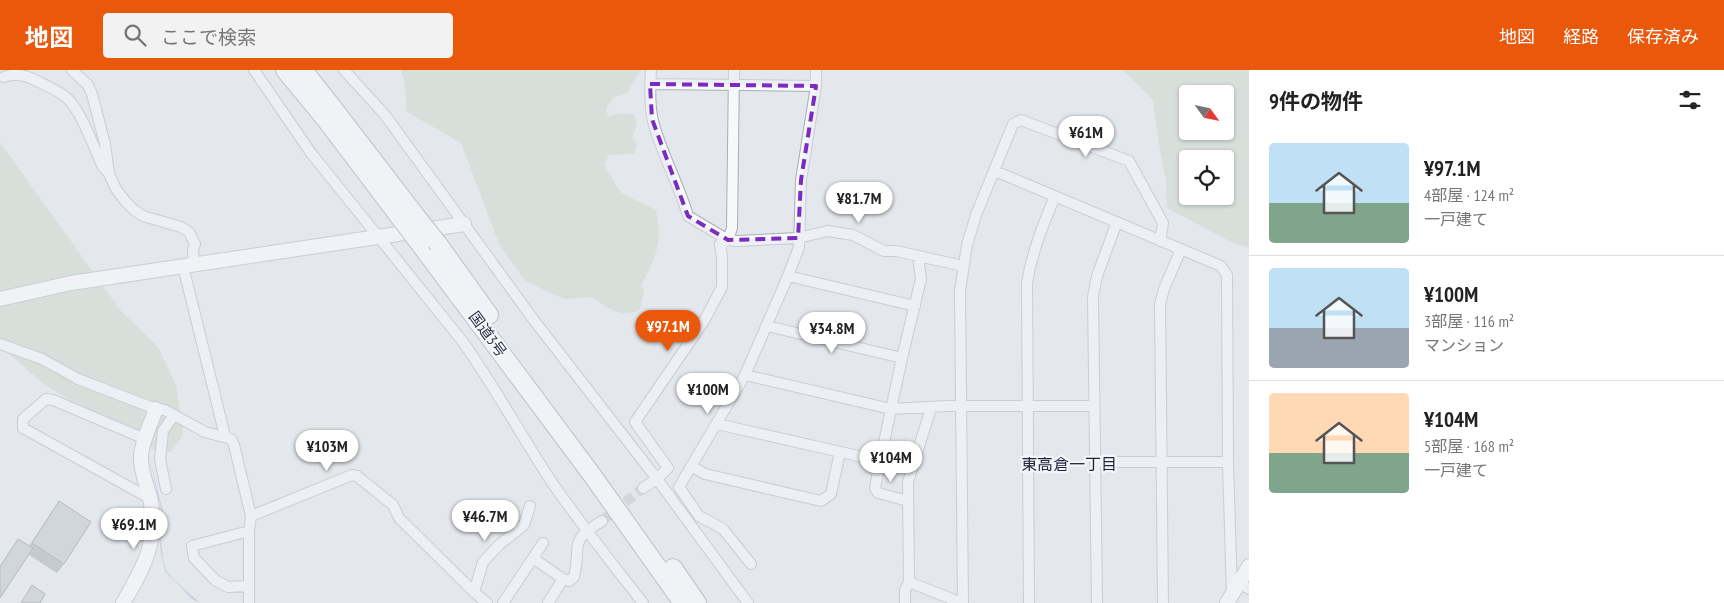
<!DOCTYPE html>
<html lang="ja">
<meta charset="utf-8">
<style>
body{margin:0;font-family:"PT Sans Narrow","Noto Sans JP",sans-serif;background:#f2f2f2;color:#222;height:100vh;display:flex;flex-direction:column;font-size:19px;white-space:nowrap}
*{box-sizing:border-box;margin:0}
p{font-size:16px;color:#767676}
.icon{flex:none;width:28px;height:28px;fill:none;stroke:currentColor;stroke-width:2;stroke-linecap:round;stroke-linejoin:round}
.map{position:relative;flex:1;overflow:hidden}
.drawer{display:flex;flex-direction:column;background:#fff;width:475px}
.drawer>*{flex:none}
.needle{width:32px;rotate:123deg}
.controls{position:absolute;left:1179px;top:15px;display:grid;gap:10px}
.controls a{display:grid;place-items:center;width:55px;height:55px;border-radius:5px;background:#fff;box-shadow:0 1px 4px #0004;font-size:25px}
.price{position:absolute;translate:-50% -42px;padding:0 11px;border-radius:18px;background:#fff;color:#222;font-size:16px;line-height:32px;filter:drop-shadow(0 1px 2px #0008)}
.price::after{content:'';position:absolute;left:50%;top:30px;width:15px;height:11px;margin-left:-8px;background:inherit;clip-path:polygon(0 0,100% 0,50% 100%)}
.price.current{background:#ea580c;color:#fff}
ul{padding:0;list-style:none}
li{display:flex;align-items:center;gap:15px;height:125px;padding:0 20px}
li+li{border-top:1px solid #e0e0e0}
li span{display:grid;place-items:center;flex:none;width:140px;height:100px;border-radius:5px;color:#555}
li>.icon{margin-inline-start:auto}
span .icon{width:60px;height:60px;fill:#fffc;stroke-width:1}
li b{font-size:21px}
h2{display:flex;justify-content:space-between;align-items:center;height:60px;padding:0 20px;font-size:21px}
header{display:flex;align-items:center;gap:30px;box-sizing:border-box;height:70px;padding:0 25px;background:#ea580c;color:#fff}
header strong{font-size:24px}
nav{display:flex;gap:28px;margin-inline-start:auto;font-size:18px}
.search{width:350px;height:45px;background:#f2f2f2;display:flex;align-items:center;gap:12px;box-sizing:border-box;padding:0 18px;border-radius:5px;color:#767676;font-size:19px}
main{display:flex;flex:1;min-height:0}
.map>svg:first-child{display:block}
</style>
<header>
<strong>地図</strong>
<div class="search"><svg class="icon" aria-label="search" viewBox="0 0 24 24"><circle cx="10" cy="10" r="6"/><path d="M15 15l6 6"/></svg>ここで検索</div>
<nav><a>地図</a><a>経路</a><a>保存済み</a></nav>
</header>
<main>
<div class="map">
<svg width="1249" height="533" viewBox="0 0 1249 533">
<rect width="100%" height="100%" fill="#e4e7ec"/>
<path fill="#c9d6c5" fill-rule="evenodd" d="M401,0h239l-12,22 -15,6 -7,11 2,7 13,-3 13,1 3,10 -5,14 5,7 -3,9 -25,1 -5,10 17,28 35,17c1,7 3,16 3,23 0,18 -9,37 -18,52l3,6 -4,19c-19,9 -33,-2 -48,-13l-28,2 -39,-18 -26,-37 -38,-101 -54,-31 -3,-32z
M1123,0h126v177l-16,-4 -66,-35 -1,-28 -8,-41 -5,-39zM1188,24h37v37h-37zM1188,89h37v37h-37z
M0,72l121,169 37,36 18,38 6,37 1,13 -12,17 -15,-1 -110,-65 -46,-40z"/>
<path fill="#9fb4cc" d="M148,382l15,60 1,16 -3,13 2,19 3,10 9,11 25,22 -8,-4 -27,-28 -4,-17 -1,-13 3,-13 -1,-15z"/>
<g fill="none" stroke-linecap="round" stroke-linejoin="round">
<path stroke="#bfc3cb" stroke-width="10" stroke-dasharray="10 5" stroke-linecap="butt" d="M602,451l41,-33"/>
<defs>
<path id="street" d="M72,0l16,15 4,9 13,50 4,30 7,15 10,13 8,8 9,6 38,11 8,5 6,12 -2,7 1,13
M254,0l57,83 152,189c31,44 57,91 86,136 29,43 62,84 94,125
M344,0l41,45 148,204 124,160 91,124
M651,0c-1,16 -2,35 2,51 8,32 26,63 35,95l40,24 9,1 61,-3 30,-7 25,4 31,16h12l67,15
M4,7c12,-5 23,-1 33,4 10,5 23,10 31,18 14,14 26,49 35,68l5,5
M650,14l166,2
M995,101l226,95 6,9 1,187 4,132
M183,196l42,170
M788,206l127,30
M767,256l135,32
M0,274l42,15 36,20 78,30 9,1 9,5 31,17 26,7 3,6 17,71 -2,15v72
M745,305l146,34 55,-3h148
M717,354l163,37 22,-103 19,-79 -3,-23
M145,369l-92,-39 -7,-1 -23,20v9l126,70
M880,391l-5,27 3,5 30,8
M1096,392h132
M691,396l14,8 116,27 10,-7 9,-42
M643,418l14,-9 11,-11 -33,-46 69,-101 18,-34v-30l-2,-13 8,-4 4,-12 2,-158
M166,419l-6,-30 3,-28 11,-16
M251,446l101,-41 5,1 36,29 6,13 75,74 13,11
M533,488l30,21
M751,494l-28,-35 -24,-13 -20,-29 66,-112 43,-99 11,-29 2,-67 15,-94v-16
M909,512l53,21
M1239,513l10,6
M249,516l-21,1 -13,-7 -21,-22 -2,-12 57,-15
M474,522l9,-30 17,-18 24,-19 6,-19
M503,533l40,-60
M548,533l15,-24 6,2 5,-4c8,-33 -7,-35 28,-56
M905,533v-13l4,-8 -1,-100 23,-74
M963,533l-3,-312 7,-46 9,-30 37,-91 8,-4 108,41 34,62 -3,18
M1029,533l-2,-320c5,-31 16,-58 28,-87
M1097,533l-4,-306 4,-21 20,-54
M1163,533l-3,-299 4,-15 17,-40"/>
<path id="secondary" d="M0,229l71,-16 393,-59
M123,533c21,-36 36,-62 27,-105 -3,-13 -10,-28 -9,-42 1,-15 10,-33 15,-47
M1227,533l22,-37"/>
<path id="highway" d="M285,0l42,51 74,98
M303,0l30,38 82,107
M420,174l172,231 91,128
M438,174l51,71
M673,498l24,35"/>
</defs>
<use href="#street" stroke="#a9aeb7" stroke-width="12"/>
<use href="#secondary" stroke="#a9aeb7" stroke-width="16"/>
<use href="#highway" stroke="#8b94a3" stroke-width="20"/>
<use href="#street" stroke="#f7f8fa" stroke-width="10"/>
<use href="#secondary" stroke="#fff" stroke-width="14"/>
<use href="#highway" stroke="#fff" stroke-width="18"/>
<defs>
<path id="highway-bridge" d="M415,145l23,29
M401,149l19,25"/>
</defs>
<use href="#highway-bridge" stroke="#8b94a3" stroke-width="20" stroke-linecap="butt"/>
<use href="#highway-bridge" stroke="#fff" stroke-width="18"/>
</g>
<path fill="#a1a5ae" d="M59,431l5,63 -7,9 -28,-18 -29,43v-32l18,-27 11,7z"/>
<path fill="#bbc0ca" stroke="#83868d" d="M59,431l32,21 -27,42 -32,-21z
M18,469l15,9 -33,50v-31z
M32,515l13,9 -5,9h-19z"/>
<path d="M0 0H1249V533H0ZM650,14l166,2 -15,94 -3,58 -70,2 -40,-24 -36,-97z" fill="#e4e7ec" fill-opacity=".55" fill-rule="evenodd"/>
<path fill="none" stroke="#7b2cbf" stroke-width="4" stroke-dasharray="10 6" stroke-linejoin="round" d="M650,14l166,2 -15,94 -3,58 -70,2 -40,-24 -36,-97z"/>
<g text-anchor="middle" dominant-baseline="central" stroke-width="4.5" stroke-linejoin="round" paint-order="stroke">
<g font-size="15" fill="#2b3445" stroke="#f4f6f9">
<text transform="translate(488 264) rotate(54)">国道3号</text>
</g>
<g font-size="16" fill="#1d2536" stroke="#f4f6f9">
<text x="1069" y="394">東高倉一丁目</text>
</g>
</g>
</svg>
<div class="controls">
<a><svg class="needle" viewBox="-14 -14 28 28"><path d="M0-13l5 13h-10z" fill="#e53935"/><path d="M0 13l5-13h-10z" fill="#767676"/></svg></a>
<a><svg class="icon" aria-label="locate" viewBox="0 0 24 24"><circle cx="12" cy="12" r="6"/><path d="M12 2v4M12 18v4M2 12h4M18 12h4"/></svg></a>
</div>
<b class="price" style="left:1086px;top:88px">¥61M</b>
<b class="price" style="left:859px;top:154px">¥81.7M</b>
<b class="price current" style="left:668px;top:282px">¥97.1M</b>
<b class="price" style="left:832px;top:284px">¥34.8M</b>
<b class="price" style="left:708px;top:345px">¥100M</b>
<b class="price" style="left:327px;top:402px">¥103M</b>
<b class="price" style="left:891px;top:413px">¥104M</b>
<b class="price" style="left:485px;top:472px">¥46.7M</b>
<b class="price" style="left:134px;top:480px">¥69.1M</b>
</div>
<section class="drawer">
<h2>9件の物件<svg class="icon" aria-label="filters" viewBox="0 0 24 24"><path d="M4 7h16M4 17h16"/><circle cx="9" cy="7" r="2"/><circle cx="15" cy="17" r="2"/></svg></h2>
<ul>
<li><span style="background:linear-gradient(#bfe0f5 60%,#7fa58c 0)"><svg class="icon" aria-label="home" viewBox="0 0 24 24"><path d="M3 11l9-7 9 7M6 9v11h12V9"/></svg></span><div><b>¥97.1M</b><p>4部屋 · 124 m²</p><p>一戸建て</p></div></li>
<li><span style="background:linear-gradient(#bfe0f5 60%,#9aa5b1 0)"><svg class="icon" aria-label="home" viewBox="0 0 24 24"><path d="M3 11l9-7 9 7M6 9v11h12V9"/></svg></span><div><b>¥100M</b><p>3部屋 · 116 m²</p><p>マンション</p></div></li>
<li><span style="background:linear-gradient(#ffd9b3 60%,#7fa58c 0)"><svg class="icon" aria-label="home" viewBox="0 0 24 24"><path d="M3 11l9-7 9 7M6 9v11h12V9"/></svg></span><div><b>¥104M</b><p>5部屋 · 168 m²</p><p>一戸建て</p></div></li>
</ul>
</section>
</main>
